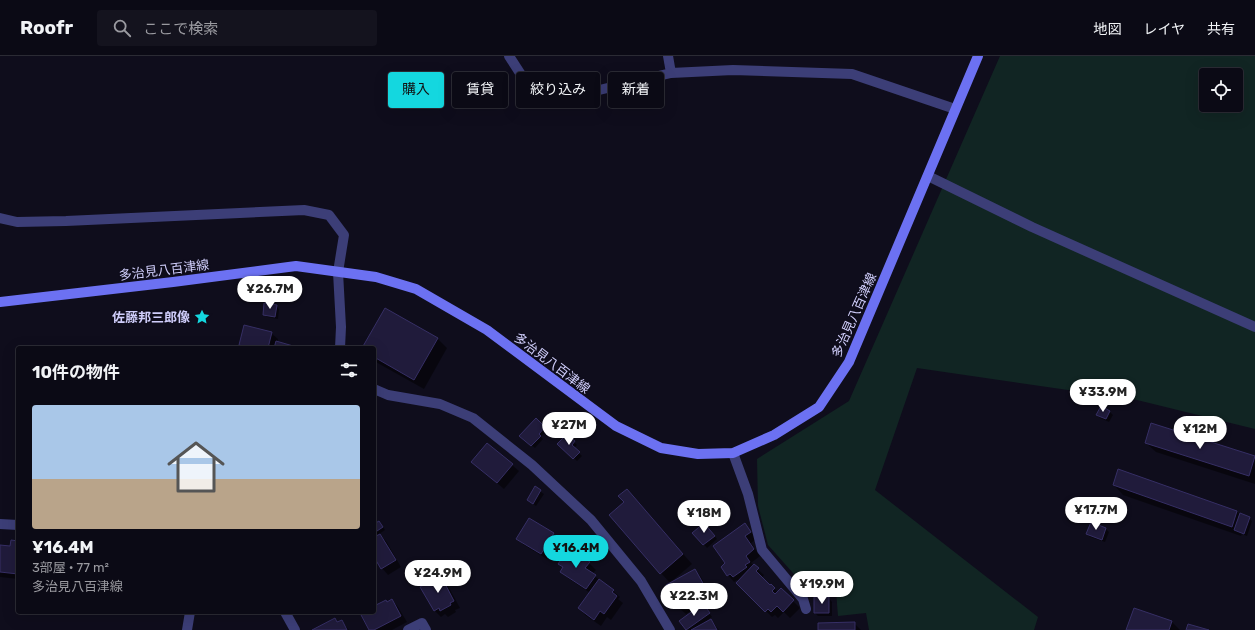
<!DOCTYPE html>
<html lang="ja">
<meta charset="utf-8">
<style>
body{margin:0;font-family:Rubik,"Noto Sans JP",sans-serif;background:#14131e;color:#f1f3f6;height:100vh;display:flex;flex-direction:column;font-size:15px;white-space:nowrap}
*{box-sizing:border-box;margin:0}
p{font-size:13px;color:#9a9aa0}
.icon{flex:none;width:22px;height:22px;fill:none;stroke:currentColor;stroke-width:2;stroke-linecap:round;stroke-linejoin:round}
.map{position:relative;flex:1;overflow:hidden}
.drawer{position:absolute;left:16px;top:290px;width:360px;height:268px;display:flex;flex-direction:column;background:#0b0a15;border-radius:4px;box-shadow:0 4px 16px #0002,0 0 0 1px #2b2b34}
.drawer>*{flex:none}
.banner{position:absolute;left:388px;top:16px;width:380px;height:36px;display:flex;gap:8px}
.buttons{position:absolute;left:1199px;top:12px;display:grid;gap:8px}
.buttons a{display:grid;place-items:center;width:44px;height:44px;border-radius:4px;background:#0b0a15;box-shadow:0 4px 16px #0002,0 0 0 1px #2b2b34;font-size:20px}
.price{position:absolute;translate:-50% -34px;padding:0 9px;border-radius:14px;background:#fff;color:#222;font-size:13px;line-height:26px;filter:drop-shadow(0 1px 2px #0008)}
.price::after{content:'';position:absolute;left:50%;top:24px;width:12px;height:9px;margin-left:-6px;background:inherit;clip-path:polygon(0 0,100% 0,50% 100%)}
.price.on{background:#14d7df;color:#111}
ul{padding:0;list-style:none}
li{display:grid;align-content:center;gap:8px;height:212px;padding:0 16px}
li span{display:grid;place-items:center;height:124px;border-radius:4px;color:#555}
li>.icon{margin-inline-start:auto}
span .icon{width:72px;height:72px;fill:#fffc;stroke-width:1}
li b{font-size:17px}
h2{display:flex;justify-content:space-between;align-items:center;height:48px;padding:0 16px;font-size:17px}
.pill{padding:0 14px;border-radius:4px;background:#0b0a15;box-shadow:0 4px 16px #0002,0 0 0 1px #2b2b34;font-size:14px;line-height:36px}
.pill.on{background:#14d7df;color:#111}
header{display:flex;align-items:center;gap:24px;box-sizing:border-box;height:56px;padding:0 20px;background:#0b0a15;border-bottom:1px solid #2b2b34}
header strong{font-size:19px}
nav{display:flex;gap:22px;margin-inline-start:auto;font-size:14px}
.search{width:280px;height:36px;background:#14131e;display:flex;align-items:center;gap:10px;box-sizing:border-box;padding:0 14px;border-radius:4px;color:#9a9aa0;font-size:15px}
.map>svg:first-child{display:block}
</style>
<header>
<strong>Roofr</strong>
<div class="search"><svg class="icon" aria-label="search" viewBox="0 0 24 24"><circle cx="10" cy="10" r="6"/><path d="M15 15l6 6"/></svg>ここで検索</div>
<nav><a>地図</a><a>レイヤ</a><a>共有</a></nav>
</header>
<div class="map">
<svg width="1255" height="574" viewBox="0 0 1255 574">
<rect width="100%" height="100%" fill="#0f0d1c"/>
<path fill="#112523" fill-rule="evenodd" d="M1000,0h255v373l-118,-29 -220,-32 -42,122 163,127 -4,13h-165l-3,-17 -28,3 -2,-25h-27l-41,-46 -10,-39 -1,-47 92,-58zM1206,19h30v30h-30z"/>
<path fill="#0007" d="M276,250l3,3 -1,10 -11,-2 -3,-3z
M271,277l7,6 -1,4 19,5h-53l-3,-3z
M437,282l10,10 -23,41 -50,-28v-13h-11z
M1101,352l9,4 3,3 -4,7 -9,-4 -3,-3z
M554,367l6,6 -7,8 -7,-6 -5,6 2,2 -8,9 -11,-9 20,-12 3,3z
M1152,368l103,33v27l-99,-32 -10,-9z
M567,379l10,10 -3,3 8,8 -5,5 -18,-17z
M472,406l40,3 7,6 -15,18z
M1114,429l123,27 3,2 9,4 3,3 -5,15 -5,-2 -1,2 -118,-41z
M535,432l9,6 -8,12 -5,-4z
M636,444l56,64 -21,18 24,-12 6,7 12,22 -16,9 2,2h8l5,7 -9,6 1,1 7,-4 8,10h-32l-6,-9 13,-10 -1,-1 -7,4 -7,-6 -9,-25 -9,-10z
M379,466l6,8 -6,4 7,7 15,26 -13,8 -6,-7 -8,-13v-30z
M744,468l13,15 -6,4 9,13 -9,7 13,12 -2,3 16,14 3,-3 19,19 -10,10 -6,-6 -6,6 -3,-3 -3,2 -35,-34 2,-1 -2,-2 -3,2 -6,-7 -1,-11z
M707,471l10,12 -10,9 -13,-15z
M1106,473l3,3 -4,10 -15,-5 -3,-3z
M553,478l6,6 -12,19 -23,-14 -6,-6z
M18,486v37l-18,-2v-31l11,2z
M569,494l20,13 7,7 -4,4 21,17 7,6 -2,2 5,4 -12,17 -4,-3 -6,9 -16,-11 -6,-7 11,-15 -22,-15 -6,-6 2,-4 -4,-4z
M440,521l7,7 13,24 -5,2 1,2 -8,5 -3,-3 -4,3 -7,-7z
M829,542l3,4v14h-14l-3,-3z
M392,544l6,7 9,15 -15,8h-22l-5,-18h9v-5z
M1134,553l38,13 8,8h-53z
M335,563l3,3 3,-1 8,9h-35z
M854,567l7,7h-42z"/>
<path fill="#201b3b" stroke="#362f65" d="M264,247l13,2 -2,12 -12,-2z
M385,252l53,30 -24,42 -40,-23v-9h-12z
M244,269l28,7 -4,16h-17l-12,-3z
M276,285l24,7h-26z
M1101,350l9,5 -4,8 -10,-4z
M536,362l9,9 -6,7 2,2 -10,10 -12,-10z
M554,365l4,4 -9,10 -4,-3z
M1151,367l104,33 -6,20 -104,-33z
M567,378l8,7 -3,4 8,7 -7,7 -16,-15z
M487,387l26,21 -16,19 -26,-21z
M1118,413l119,42 -5,16 -119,-42z
M535,430l6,4 -8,14 -6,-4z
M627,433l56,65 -23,20 -51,-59 15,-13 -6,-6z
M1240,457l10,4 -6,17 -10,-4z
M529,462l25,15 -13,21 -25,-15z
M379,465l4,6 -9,6v-9z
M1091,466l15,6 -4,12 -16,-6z
M704,467l11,13 -12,9 -11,-12z
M745,467l6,9 -6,4 9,13 -8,7 4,6 -5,3 2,2 -14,10 -3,-3 -3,2 -6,-9 4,-4 -12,-17z
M380,478l16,26 -15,9 -7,-12v-20z
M11,484l7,1v33l-18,-2v-27l10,1z
M569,492l21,14 -5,6 11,7 -10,14 -26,-17 3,-5 -5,-3z
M754,508l5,4 -3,3 14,14 1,-1 4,4 -3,3 3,3 6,-6 13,12 -11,12 -6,-6 -6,6 -3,-3 -3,3 -29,-29z
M695,513l13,23 -29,16 -13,-23z
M441,520l13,25 -4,2 1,2 -11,6 -1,-3 -5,3 -14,-24z
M599,523l15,11 -2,2 5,4 -13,18 -4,-3 -6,9 -16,-12z
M814,541h15v16h-15z
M392,543l9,17 -27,14h-5l-9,-17 3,-1h11v-6l12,-6 1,2z
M704,549l6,8 -24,17 -7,-9 19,-14 1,2z
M1134,552l38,13 -3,9h-43z
M335,562l2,4 5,-2 5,10h-35z
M711,563l6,11h-26z
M855,566v8h-37v-7z
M1188,568l21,6h-23z"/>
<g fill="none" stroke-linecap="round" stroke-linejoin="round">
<path stroke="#3c3e77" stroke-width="10" d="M509,0l31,48 131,-31 62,-3 119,4 103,35
M668,0l3,17
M733,397l15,41 14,56 41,49 3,10
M0,468l18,1
M285,556l10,18
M187,574l3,-18
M408,574l14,-7 4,7"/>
<path stroke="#3c3e77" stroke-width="10" d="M928,120l104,51 223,100
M0,162l17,4 49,-1 238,-11 25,5 15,20 -6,37 3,55 -1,21
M374,333l14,6 52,9 33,14 59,47 59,55 50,61 29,49"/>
<path stroke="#6c71f2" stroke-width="10" d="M0,246l173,-20 123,-16 80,11 40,12 71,41 129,96 45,22 37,6 35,-1 41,-18 45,-28 30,-45 129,-306"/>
</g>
<defs>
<symbol id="sight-bare" viewBox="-9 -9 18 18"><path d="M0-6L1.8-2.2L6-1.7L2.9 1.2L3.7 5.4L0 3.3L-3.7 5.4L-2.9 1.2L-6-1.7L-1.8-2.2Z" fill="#14d7df" stroke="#0f0d1c" stroke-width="2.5" paint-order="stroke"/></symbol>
</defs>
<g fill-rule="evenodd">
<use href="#sight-bare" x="191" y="250" width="22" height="22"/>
</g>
<g text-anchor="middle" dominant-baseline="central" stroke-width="3" stroke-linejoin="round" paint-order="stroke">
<g font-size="13" fill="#cfcdfa" stroke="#0f0d1c">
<text transform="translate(164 214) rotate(-7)">多治見八百津線</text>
<text transform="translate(854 259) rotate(-66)">多治見八百津線</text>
<text transform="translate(552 307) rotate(37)">多治見八百津線</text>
</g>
<g font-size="13" font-weight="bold" fill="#cfcdfa" stroke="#0f0d1c" text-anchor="end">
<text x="190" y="261">佐藤邦三郎像</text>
</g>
</g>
</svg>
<div class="buttons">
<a><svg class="icon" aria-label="locate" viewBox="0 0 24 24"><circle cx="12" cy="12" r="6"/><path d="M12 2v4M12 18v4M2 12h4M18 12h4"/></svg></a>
</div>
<b class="price" style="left:270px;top:254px">¥26.7M</b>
<b class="price" style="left:1103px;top:357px">¥33.9M</b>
<b class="price" style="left:569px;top:390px">¥27M</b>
<b class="price" style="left:1200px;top:394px">¥12M</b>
<b class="price" style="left:1096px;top:475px">¥17.7M</b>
<b class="price" style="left:704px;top:478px">¥18M</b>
<b class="price on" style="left:576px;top:513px">¥16.4M</b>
<b class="price" style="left:438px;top:538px">¥24.9M</b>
<b class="price" style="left:822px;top:549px">¥19.9M</b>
<b class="price" style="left:694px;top:561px">¥22.3M</b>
<div class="banner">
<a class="pill on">購入</a>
<a class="pill">賃貸</a>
<a class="pill">絞り込み</a>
<a class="pill">新着</a>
</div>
<section class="drawer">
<h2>10件の物件<svg class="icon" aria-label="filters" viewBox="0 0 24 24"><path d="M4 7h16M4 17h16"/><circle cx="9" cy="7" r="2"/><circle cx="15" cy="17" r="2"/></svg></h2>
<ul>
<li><span style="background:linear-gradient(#a9c7e8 60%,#b9a48a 0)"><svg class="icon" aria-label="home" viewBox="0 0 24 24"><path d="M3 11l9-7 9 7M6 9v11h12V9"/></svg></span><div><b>¥16.4M</b><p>3部屋 · 77 m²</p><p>多治見八百津線</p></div></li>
</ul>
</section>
</div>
